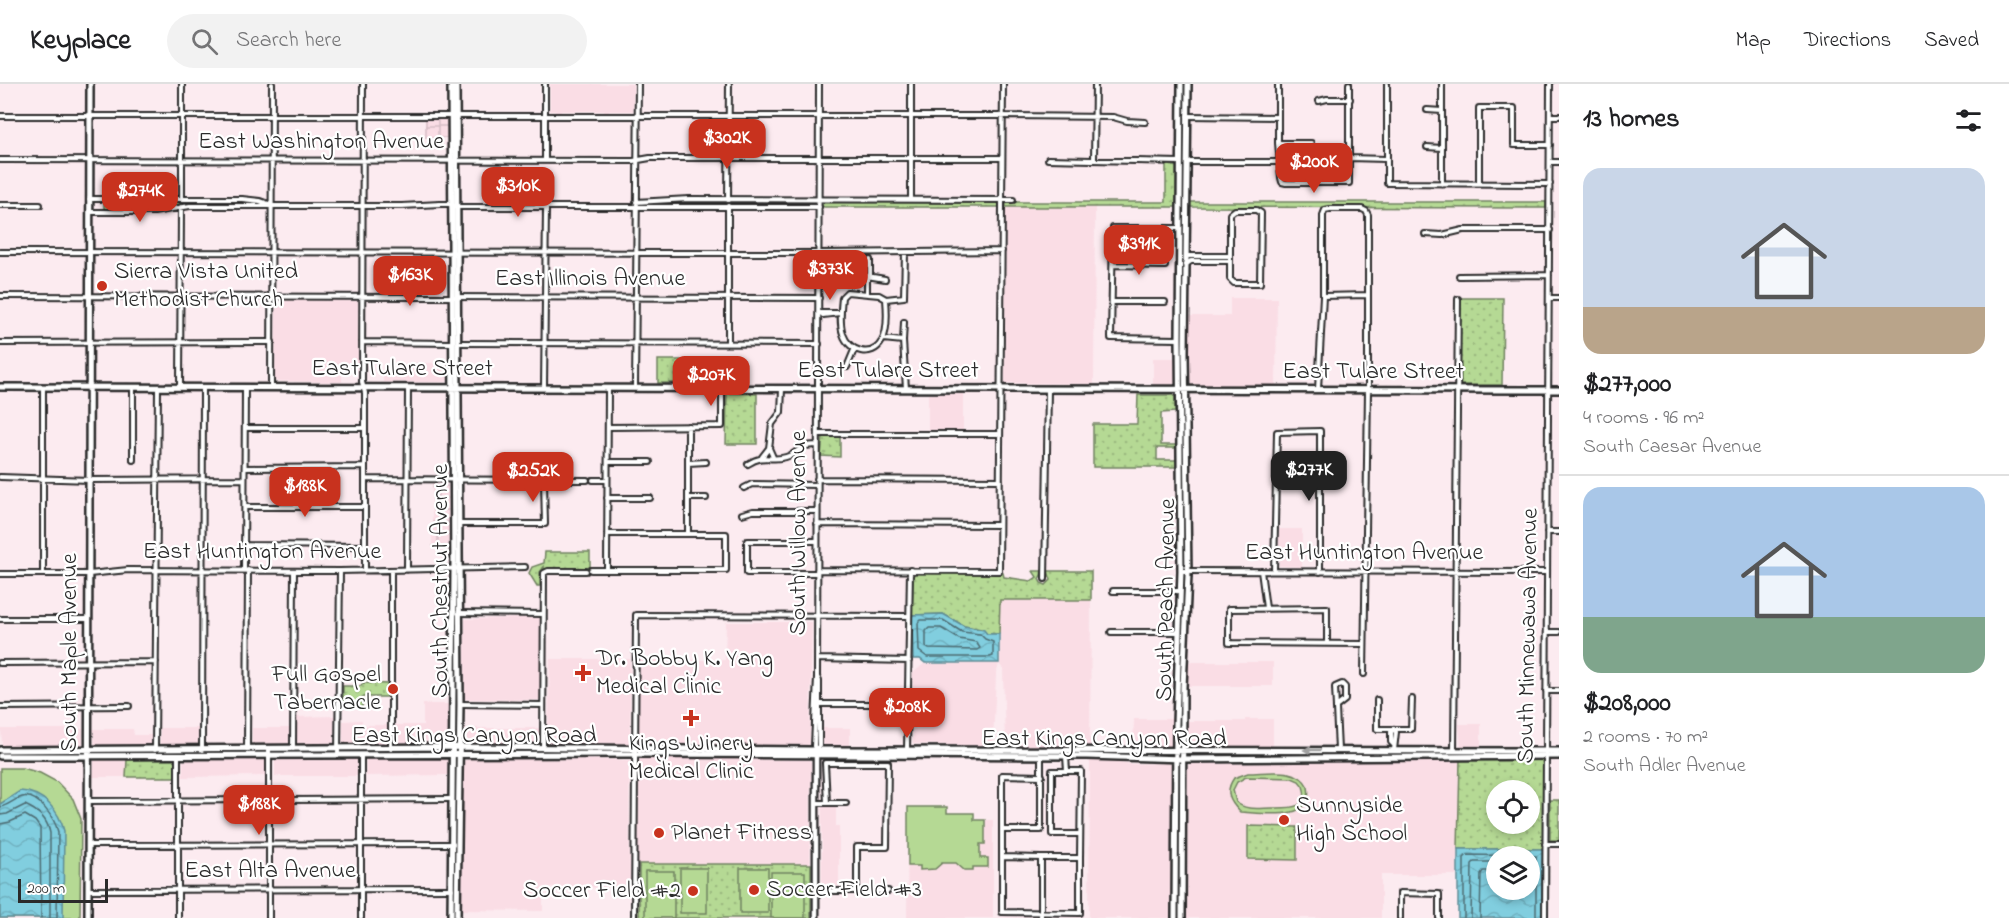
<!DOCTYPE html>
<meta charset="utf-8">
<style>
body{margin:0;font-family:"Indie Flower",sans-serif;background:#f2f2f2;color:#202124;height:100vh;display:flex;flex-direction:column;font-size:22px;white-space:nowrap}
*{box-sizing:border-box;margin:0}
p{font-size:20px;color:#757577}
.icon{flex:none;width:33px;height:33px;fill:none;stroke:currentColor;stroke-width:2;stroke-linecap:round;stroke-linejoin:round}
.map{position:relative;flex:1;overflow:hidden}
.sheet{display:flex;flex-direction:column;background:#fff;width:450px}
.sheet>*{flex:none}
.buttons{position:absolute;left:1486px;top:696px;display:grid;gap:12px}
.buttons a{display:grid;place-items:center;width:54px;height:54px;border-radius:50%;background:#fff;box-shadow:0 3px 9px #0003;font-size:30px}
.scale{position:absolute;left:18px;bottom:15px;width:90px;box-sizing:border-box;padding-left:6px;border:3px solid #2b2b2b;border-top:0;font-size:16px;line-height:21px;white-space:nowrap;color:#2b2b2b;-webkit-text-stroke:4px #fff;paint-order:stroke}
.price{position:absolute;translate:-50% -51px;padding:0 14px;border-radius:12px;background:#c8321e;color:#fff;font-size:20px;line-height:39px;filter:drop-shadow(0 2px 3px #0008)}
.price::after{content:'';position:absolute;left:50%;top:36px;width:18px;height:14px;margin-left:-9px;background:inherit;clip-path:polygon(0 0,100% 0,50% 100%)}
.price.active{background:#222;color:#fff}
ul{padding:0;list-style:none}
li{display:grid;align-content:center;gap:12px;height:318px;padding:0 24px}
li+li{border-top:2px solid #e0e0e0}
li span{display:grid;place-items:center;height:186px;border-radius:18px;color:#555}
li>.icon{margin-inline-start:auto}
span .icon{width:108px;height:108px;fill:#fffc;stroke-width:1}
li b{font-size:26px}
h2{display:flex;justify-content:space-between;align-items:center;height:72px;padding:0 24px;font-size:26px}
header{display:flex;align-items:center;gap:36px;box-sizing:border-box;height:84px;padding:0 30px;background:#fff;border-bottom:2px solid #e0e0e0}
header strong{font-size:28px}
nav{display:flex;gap:33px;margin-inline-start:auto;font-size:21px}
.search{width:420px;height:54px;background:#f2f2f2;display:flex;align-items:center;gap:15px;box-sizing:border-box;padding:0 21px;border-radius:33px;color:#757577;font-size:22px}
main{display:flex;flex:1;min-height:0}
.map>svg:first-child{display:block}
</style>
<header>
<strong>Keyplace</strong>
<div class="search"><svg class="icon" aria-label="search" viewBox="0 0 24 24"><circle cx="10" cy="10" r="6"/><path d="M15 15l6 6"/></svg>Search here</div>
<nav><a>Map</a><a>Directions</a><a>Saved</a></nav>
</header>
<main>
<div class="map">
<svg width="1559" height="834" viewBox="0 0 1559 834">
<defs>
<pattern id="industrial-grid" width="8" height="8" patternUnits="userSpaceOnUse" patternTransform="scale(1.5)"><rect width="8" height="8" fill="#fadde5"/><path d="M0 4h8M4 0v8" fill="none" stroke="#d6bec5"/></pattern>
<pattern id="grass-dots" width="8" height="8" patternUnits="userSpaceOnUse" patternTransform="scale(1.5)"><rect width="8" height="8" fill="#b5d994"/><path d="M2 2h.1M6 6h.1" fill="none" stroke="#9cba80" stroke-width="1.8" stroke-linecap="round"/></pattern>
<pattern id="water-waves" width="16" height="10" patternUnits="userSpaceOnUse" patternTransform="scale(1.5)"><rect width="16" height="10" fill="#81cedf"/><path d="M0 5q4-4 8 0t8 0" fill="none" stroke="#70b1c0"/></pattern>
</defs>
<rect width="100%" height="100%" fill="#fcebf0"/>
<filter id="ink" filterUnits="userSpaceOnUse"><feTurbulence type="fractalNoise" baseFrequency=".0167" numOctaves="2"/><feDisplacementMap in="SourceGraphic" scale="12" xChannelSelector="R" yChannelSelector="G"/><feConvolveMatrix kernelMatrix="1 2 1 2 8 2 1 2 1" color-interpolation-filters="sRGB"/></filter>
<g filter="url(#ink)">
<path fill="#fadde5" d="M550,0h83v27h-83z
M1006,123h89l-1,177 -89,-1z
M1230,214h47l-1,87h-84l-2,-1v-68h40z
M276,216l82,1v64h-16v17l-67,-1z
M1153,274h22v25l-2,2h-20z
M408,279h40v17l-2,2h-63v-17h25z
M928,310h35v36h-35z
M1279,445h23v38l-23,-1z
M1000,516h91l-1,147 -85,-3 -2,-75 -4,-5 -3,11 -3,67 -2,4 -78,-2v-71l12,-10h74z
M540,534v82l-76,-1 1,-80z
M726,538h86l-2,123h-170l-1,-2v-83h86z
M550,575h80v84l-2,2 -80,-1z
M1188,578h85v24h-86z
M423,620h27l-2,39 -53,2v-20h28z
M335,632l-2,29 -36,-1v-27z
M1134,635h39l-1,27 -39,1z
M1245,635h28v27h-86l-1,-25h59z
M362,636v5h25v20h-44v-24z
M1459,640h22v22h-20z
M160,644h38v17l-38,1z
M252,644h37v17h-37z
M464,644h76v17l-72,-1 -4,-3z
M823,644h27v17h-27z
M1,645h82v14l-3,3h-78z
M93,645h40l1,6h18v11h-57z
M446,674l3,3v14l-83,1v-17z
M469,674l160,2 1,128 -87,-1v24l-82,-1 2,-148z
M641,674l168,2 2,2 -1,102h-172l1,-104z
M186,675h80v17l-83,1v-15z
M275,675h83l-1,17h-82z
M94,676h33l-1,17h-33z
M1090,676h22l18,4 39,-1 3,2 -1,153h-82z
M1440,677h19l-1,114h-77v43h-194l1,-152 2,-2z
M822,723h14v19h3v60l-17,-1z
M908,723h39v6h27v7h19v98h-86z"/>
<path fill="url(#industrial-grid)" d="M425,35h23v19h-23z
M432,399l16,1 1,65h-17z"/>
<path fill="url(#grass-dots)" stroke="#708260" stroke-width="1.5" fill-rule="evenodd" d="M1166,80l11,3v40h-171v-5h160z
M107,117h131l29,3h-83l-29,6h-49l-2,-2v-5z
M823,117h175l1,6h-175l-3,-2z
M1190,118h356v6l-356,-1z
M1459,214h44l-1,87h-44z
M658,276h23v23h-23z
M727,309l30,1v50h-31z
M1138,311h34l3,2v15l-14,1v32h15v3h-19v12h20v7h-84v-43h44z
M823,353h17v20l-19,-1z
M545,468h45v18h-46v-3l-4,5v14h-3l-8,-13 3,-6 12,-4z
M1033,487h10l-4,8 2,4 5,2 5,-5 -3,-9h43v29h-91l-1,34h-12l-6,-5 -17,-3 -21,-12 -31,1 1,-39 2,-3h88l1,4 27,4 6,-4z
M362,599l25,1v13h-25v10h-19v-21h18z
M175,675v18h-49l1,-17z
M1460,675l82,1 1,6v83h-85zM1497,706h33v34h-33z
M1550,716h9v40h-9z
M1248,742l49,1v33l-49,-1z
M639,780h172v54h-172z"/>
<path fill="#b5d994" stroke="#708260" stroke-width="1.5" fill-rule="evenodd" d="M0,684h23l17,5 17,9 16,17 8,20 -1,99h-80z
M1248,689c20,0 51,-7 60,14 7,36 -46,26 -68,25 -10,-10 -16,-20 -6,-34zM1246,693l46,1 7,3 4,5c8,24 -15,22 -31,22 -12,0 -27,3 -36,-6l-3,-12 4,-8z
M908,723h39v6h27v7h11v24h-5v14h8v9h-15v3h-9l-8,-7h-14l-7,6 -15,1v-4h-12z
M680,784h27v45h-27z
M740,784h28v45h-28z
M645,787h29v47h-29z
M771,788h34v46h-34z"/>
<path fill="url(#water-waves)" stroke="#5f8d97" stroke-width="1.5" fill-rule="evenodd" d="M943,530l21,12 20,4 3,4h12v29h-74l-5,-4h-7l-1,-44z
M20,707c23,1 39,19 44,40l-1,87h-63v-114z
M1458,765h85l-1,69h-84zM1497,772h33v34h-33z"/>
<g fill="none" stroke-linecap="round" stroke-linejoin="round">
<path stroke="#4d6c73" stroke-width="1.5" d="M921,536h22l19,12 18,2 5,5 8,3v14l-3,1h-63l-8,-6 -1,-28z
M929,544h12l18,11 17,3 4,6 -3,2 -48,-1 -3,-2v-16z
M0,723c8,-1 14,-8 22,-10 16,-4 33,22 36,35l-1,86
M0,731l7,-1 18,-9c13,6 22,13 25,28v85
M0,740l10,-2 15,-7 10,6 5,7 1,90
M1464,834v-60l3,-3 69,1v62
M1471,834l1,-54 2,-2h23
M1480,834l1,-44 2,-3h14"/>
<defs>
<path id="minor" d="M182,0v115
M363,0l-1,298 3,11v177
M545,0v77
M1278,0v59l3,35 1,4 4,1h63v-99
M1387,0v99l163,1
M1319,17l8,-2h23
M1427,26l15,1
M0,32h1000l113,1 14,4 18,1
M1187,32l91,1
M1550,32h9
M1278,59h33
M1427,63l15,1
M1349,74l37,1
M1048,75l132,3
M0,76l633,1 17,-3h352
M1094,76l1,-76
M1187,78h94
M1550,78h9
M1442,100v-100
M1479,100v-76h35v37h36
M89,115h153l18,2 11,4
M911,115v-115
M728,116l1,-116
M636,118l53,-3 324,1
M0,121h40
M1235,126h21l5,3 -1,70h-26l-4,-4v-65z
M90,128h64l36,-6h212l38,-2h9l8,3h362
M1425,150l17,1 21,-5h87
M0,168l819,1 183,-2
M1186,172h44
M870,176v17
M1113,181l52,1
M1185,181l6,-4h39
M819,191l48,1v18
M867,192l18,3
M1459,192l90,-1
M847,208l32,3 7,4c1,12 2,32 -4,42 -10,18 -33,11 -39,-7 -4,-11 -2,-26 -1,-37z
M0,212l819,2
M1323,212l44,-1
M1549,214h10
M886,215l18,-2 1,-44
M1112,218h53
M819,229h22
M821,229l2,2 17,-2
M883,255l20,2 3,48
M1179,255l-68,-1 2,-110h67
M903,257l1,-19
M362,258l90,1
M0,259l272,-1
M458,259l361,1
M728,259v-137
M847,283l7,-17
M180,303l1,-180
M271,303l1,-303
M544,304l2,-180
M635,304l3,-304
M1318,305l5,-93v-81l2,-5 5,-1h32l4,2 2,4v175l-4,284
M608,343l114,-1v-38
M245,344h120
M818,350h181
M769,364l3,-24 9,-12 1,-23
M762,373l7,-9 4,9
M133,376v-72
M608,378h42
M688,379l18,-1
M748,380c17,-11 23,-2 38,-7 15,-4 10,-12 31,-12
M245,384l120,-1
M0,393l90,3 154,-1
M365,395l222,1
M817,395l183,1
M593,396h14
M744,404l8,-4 65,1
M607,414h43
M688,414h18
M245,423h120
M742,430l11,-3h64
M459,440h86l-1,-43
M817,440l182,1
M1547,448h12
M688,450v-108
M244,461l121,1
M244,486l1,-182
M407,486l1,-182
M591,486h135v-36h-119
M607,486l1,-181
M817,486l182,1 4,-487
M1181,487l366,1
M1261,487l5,37
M1274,487l3,-139 43,-1v141
M817,489h-70v-32h70
M0,490h89l39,-4 212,1 185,-4
M43,490v-186
M1045,495l3,-189
M1113,507h67
M458,529l85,1
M0,535h88
M1111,548h68
M1547,548h12
M1327,559v-35l-98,1v34l135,1
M817,575l92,2
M0,579l156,-1
M817,593l2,-593
M817,593l2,4v65l-3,4 -2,-4z
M1546,607h13
M460,620l83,1
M819,620h89
M0,623l129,-1
M1336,623l9,-7v-13l-3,-3 -7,3 3,63
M1377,645h34l1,-30
M1377,645v-29
M1394,661l-3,-3v-10l3,-3 2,3 -2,18
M543,664l1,-175 4,-2h38
M247,665l1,-179
M293,665l1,-178
M391,665v-179
M155,666l3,-362
M202,666l1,-362
M907,666l3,-180
M1454,667l4,-452
M338,670l2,-183
M1066,672l1,15
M88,717l364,-2
M817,719h29
M827,719l-2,-40h63l-1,84h-30v44
M1002,746h39v-74
M1545,760h14
M88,761l365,-1
M1002,773v55l78,1v-55
M1041,774l-39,-1v-82l40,1
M88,806l364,-1
M816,807h72
M178,834v-163
M269,834v-169
M361,834v-163
M634,834l2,-303 273,1
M1041,834v-60h39l1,-87h-29v63h28
M1400,834v-25l39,1v24
M1545,834l5,-834"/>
<path id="tertiary" d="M816,834v-165"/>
<path id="secondary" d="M451,0l3,486 -3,348
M456,0l4,620 -3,214
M0,303l1559,3
M0,666l459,-3 351,3 749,1
M0,672l629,-2 458,2 96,3 376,-3
M88,834l2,-834
M1175,834l1,-194 5,-153 -2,-232 2,-255
M1182,834l1,-231 5,-112 -3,-222 3,-269"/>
</defs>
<use href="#minor" stroke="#2b2b2b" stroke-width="8"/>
<use href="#tertiary" stroke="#2b2b2b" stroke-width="9"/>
<use href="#secondary" stroke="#2b2b2b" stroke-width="10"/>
<use href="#minor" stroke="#fff" stroke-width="4"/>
<use href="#tertiary" stroke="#fff" stroke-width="4.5"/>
<use href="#secondary" stroke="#fff" stroke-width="5"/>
</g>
<defs><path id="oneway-solid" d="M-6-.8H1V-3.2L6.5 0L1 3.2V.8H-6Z" transform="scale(1.5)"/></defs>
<use fill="#a0a0a0" href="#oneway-solid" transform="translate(1312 666) rotate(180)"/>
</g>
<g fill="#c8321e" stroke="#fff" stroke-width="2">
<circle cx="102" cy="202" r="6"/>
<path d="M580 580h6v6h6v6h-6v6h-6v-6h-6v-6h6z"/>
<circle cx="393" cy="605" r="6"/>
<path d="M688 625h6v6h6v6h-6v6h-6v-6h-6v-6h6z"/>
<circle cx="1284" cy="736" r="6"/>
<circle cx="659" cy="749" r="6"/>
<circle cx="754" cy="806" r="6"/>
<circle cx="693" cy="807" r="6"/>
</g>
<g text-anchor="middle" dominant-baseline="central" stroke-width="4.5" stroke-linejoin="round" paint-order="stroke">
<g font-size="24" fill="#2b2b2b" stroke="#fff">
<text x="321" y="58">East Washington Avenue</text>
<text x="590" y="195">East Illinois Avenue</text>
<text x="402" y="285">East Tulare Street</text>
<text x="888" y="287">East Tulare Street</text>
<text x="1373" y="288">East Tulare Street</text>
<text transform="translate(799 449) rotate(-90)">South Willow Avenue</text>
<text x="262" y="468">East Huntington Avenue</text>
<text x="1364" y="469">East Huntington Avenue</text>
<text transform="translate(441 497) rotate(-90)">South Chestnut Avenue</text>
<text transform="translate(1167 516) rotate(-89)">South Peach Avenue</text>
<text transform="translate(1529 552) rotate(-89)">South Minnewawa Avenue</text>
<text transform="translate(70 569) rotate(-90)">South Maple Avenue</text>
<text x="474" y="652">East Kings Canyon Road</text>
<text x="1104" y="655">East Kings Canyon Road</text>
<text x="270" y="787">East Alta Avenue</text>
</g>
<g font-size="24" fill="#2b2b2b" stroke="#fff" text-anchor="start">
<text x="114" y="188">Sierra Vista United<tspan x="114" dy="28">Methodist Church</tspan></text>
<text x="596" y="575">Dr. Bobby K. Yang<tspan x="596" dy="28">Medical Clinic</tspan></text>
<text x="381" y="591" text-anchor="end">Full Gospel<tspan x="381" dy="28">Tabernacle</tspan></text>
<text x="691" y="660" text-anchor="middle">Kings Winery<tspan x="691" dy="28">Medical Clinic</tspan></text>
<text x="1296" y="722">Sunnyside<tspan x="1296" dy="28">High School</tspan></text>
<text x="671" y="749">Planet Fitness</text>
<text x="766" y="806">Soccer Field #3</text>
<text x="681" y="807" text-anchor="end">Soccer Field #2</text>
</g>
</g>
</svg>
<div class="buttons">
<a><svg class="icon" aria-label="locate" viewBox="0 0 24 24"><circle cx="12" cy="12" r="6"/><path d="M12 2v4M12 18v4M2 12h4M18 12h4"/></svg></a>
<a><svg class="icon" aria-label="layers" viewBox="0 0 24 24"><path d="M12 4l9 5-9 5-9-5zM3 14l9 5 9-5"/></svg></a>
</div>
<div class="scale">200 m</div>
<b class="price" style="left:727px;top:86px">$302K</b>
<b class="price" style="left:1314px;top:110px">$200K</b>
<b class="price" style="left:518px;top:134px">$310K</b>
<b class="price" style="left:140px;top:139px">$274K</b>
<b class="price" style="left:1139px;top:192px">$391K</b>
<b class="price" style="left:830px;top:217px">$373K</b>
<b class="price" style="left:410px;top:223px">$163K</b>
<b class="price" style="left:711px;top:323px">$207K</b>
<b class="price active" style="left:1309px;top:418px">$277K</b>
<b class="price" style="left:533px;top:419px">$252K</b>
<b class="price" style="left:305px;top:434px">$188K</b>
<b class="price" style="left:907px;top:655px">$208K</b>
<b class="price" style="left:259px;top:752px">$188K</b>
</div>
<section class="sheet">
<h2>13 homes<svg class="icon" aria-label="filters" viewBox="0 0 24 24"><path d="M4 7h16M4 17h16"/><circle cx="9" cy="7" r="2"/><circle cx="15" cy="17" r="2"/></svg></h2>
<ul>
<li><span style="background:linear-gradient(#c9d6e8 75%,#b9a48a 0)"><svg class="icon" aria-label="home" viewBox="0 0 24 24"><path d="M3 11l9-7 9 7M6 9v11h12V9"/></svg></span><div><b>$277,000</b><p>4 rooms · 96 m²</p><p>South Caesar Avenue</p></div></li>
<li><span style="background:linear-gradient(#a9c7e8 70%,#7fa58c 0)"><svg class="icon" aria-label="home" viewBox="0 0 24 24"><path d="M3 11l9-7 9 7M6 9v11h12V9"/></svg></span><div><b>$208,000</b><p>2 rooms · 70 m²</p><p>South Adler Avenue</p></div></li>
</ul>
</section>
</main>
